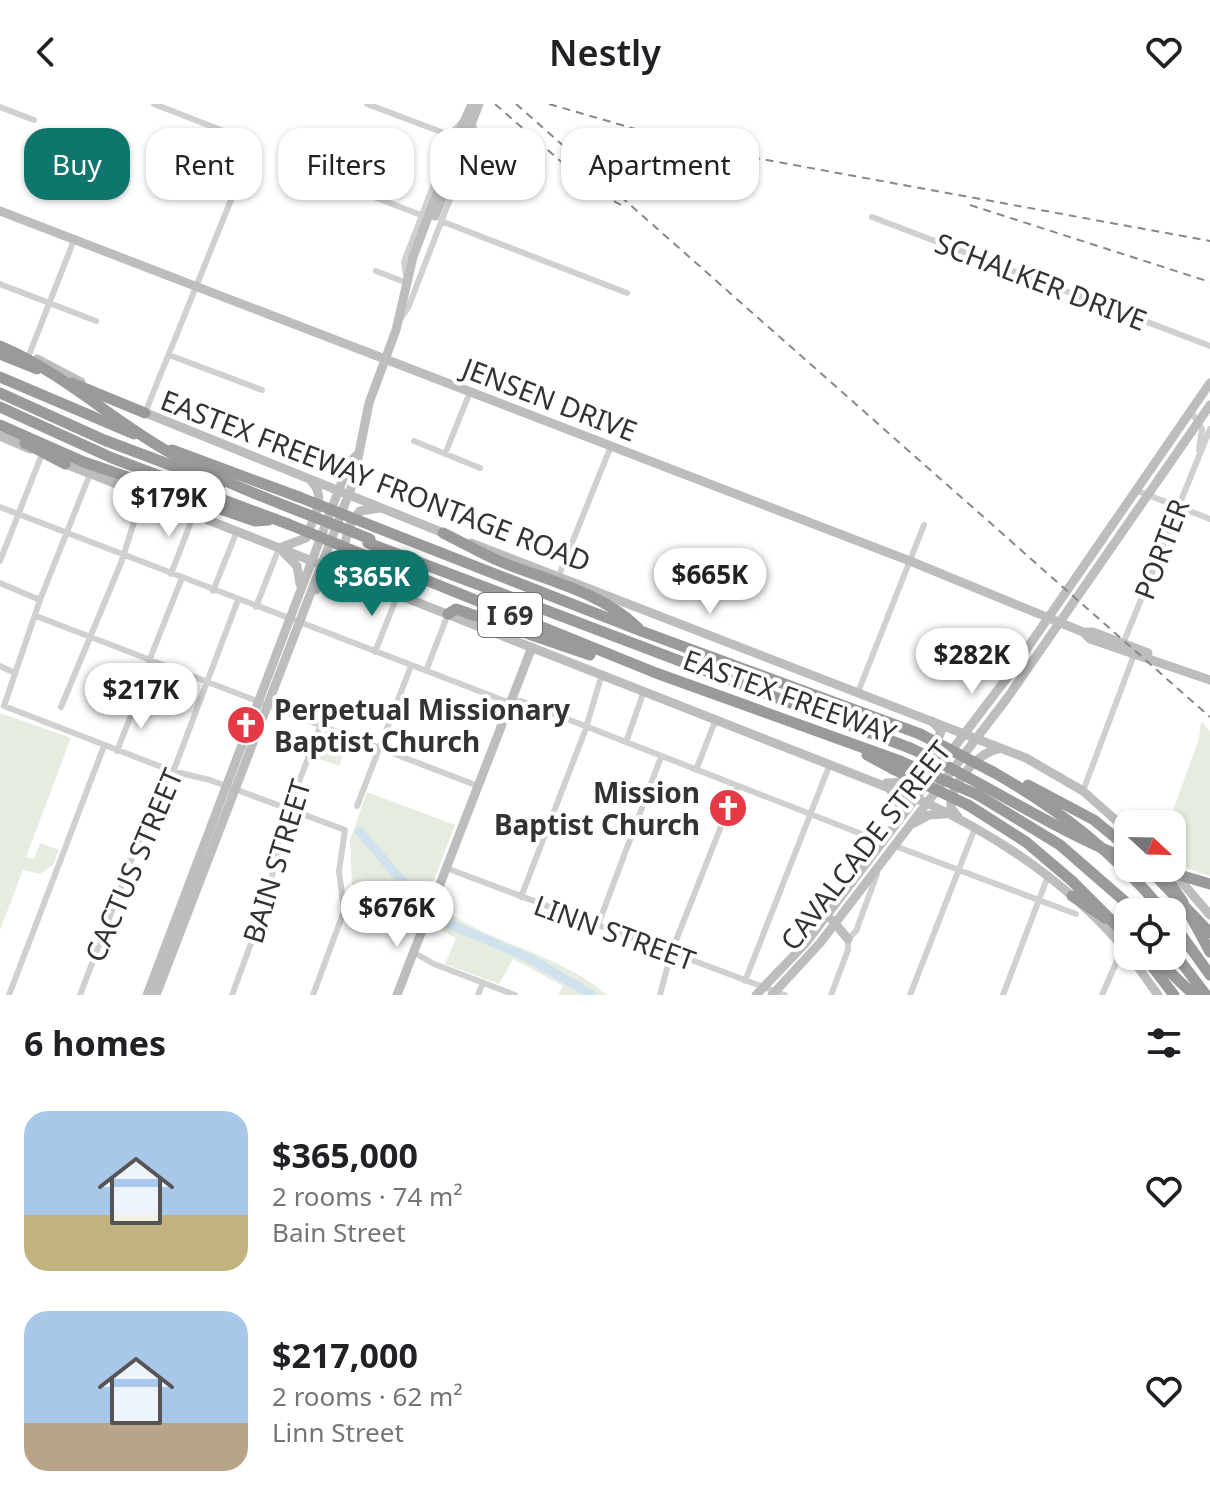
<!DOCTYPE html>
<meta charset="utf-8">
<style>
body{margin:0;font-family:"Noto Sans",sans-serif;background:#f6f6f6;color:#202124;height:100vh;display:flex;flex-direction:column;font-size:30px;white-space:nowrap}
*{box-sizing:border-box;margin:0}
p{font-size:26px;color:#757577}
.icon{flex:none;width:44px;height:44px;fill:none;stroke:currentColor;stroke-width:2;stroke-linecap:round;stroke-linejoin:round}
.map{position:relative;height:891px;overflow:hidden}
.panel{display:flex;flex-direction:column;background:#fff;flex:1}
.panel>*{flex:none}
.top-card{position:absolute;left:24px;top:24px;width:800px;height:72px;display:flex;gap:16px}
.needle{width:52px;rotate:112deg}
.fabs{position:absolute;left:1114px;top:706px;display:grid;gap:16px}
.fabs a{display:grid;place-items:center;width:72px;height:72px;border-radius:16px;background:#fff;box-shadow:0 2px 6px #0004;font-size:40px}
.price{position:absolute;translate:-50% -68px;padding:0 18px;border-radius:28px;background:#fff;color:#222;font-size:26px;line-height:52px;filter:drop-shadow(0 2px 4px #0008)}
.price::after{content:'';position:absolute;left:50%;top:48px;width:24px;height:18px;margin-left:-12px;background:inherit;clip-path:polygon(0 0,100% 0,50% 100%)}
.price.active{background:#0f766e;color:#fff}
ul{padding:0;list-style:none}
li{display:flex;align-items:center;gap:24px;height:200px;padding:0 24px}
li span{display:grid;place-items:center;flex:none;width:224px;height:160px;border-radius:24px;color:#555}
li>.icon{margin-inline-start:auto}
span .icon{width:96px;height:96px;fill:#fffc;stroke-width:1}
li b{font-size:34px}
h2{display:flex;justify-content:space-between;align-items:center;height:96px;padding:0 24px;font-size:34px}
.chip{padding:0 28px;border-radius:24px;background:#fff;box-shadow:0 2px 6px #0004;font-size:28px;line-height:72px}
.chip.active{background:#0f766e;color:#fff}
header{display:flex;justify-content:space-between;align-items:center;height:104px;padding:0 24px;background:#fff;font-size:36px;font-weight:600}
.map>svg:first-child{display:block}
</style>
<header><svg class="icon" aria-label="back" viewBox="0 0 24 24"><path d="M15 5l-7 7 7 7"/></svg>Nestly<svg class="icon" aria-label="heart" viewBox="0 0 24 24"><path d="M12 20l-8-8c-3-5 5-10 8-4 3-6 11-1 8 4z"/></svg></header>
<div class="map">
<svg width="1210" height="891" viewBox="0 0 1210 891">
<rect width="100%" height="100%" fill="#fff"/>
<path fill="#e6ecdf" d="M0,609l71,25 -45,119 8,2 6,-16 19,7 -6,15 -13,9 -17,-4 -23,60z
M1201,617l9,10v145l-30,-10v-7l-8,-8v-27h-4l31,-85z
M326,627l23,9 -10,26 -25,-9z
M367,688l88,33 -33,87 -70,-27 -2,-45z
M444,806c51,35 115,44 163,85h-49l5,-9 -50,-27 -14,25 -54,-20 11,-26 -24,-13z"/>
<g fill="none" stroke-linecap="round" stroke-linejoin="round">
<path stroke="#cfe2ee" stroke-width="9" d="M359,727l50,58 40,35 80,34 63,37"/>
<path stroke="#d0d0d0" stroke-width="6" d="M154,0l67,26
M367,0l85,32
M0,3l34,13
M366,90l55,21
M872,113l338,129
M441,117l186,72
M376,167l31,12 -3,-21 51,-133 7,-7 12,4 1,8 -67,174 -8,11
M0,180l96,37
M29,251l45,-115
M169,251l93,35
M1190,306l12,19 -3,21
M145,309l88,-218
M414,337l66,27
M445,350l25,-62
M90,370l-50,126 -36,106 168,65 38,9 135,50 -6,41 5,40 -31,84
M1135,386l75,29
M0,403l505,194h16l361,141
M0,457l42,-107
M171,470l23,-60
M559,471l52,-129
M0,479l40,17
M213,487l24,-60
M256,503l23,-59
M36,512l442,170
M1123,540l87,-215
M375,548l23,-58
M149,557l33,-83
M0,562l13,6
M426,567l22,-57
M858,588l66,-167
M61,603l60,-144 22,-69
M626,638l18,-51
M117,647l20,-51
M696,666l20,-51
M1083,687l51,-136
M357,702l54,-140
M895,742l181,68
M446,764l339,127
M521,793l64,-166 17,-57
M598,821l63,-168
M413,848l21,12 81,31
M745,877l85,-217
M9,891l95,-249
M80,891l73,-192 22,-36 63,-167
M232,891l35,-95 16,-77 37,-96
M478,891l5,-13
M660,891l11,-42 66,-167
M831,891l17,-45v-11l8,-8 21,-57
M910,891l65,-167
M1003,891l45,-119
M1102,891l21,-48"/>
<path stroke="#bdbdbd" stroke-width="9" d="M0,107l910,350 173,71 7,7 120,41
M37,255l44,23
M141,307l305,123
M0,332l30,13
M58,357l869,342c76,36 147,85 201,150
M471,439l555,215 57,33 45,40
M279,444l27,-10c7,-20 22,-41 5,-57
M284,449l13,13 3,18
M350,472l-10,-18 11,-35 9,-12 20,-3
M316,486l11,-12 16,-2
M1083,528h10l55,21
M886,679l22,-1 25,-28 8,-23 -9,-10
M889,684l10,14 1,16
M958,713l-7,-9c-2,-22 26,-55 47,-59
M914,719l15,-8 16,-1
M1173,768l37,43
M832,816l16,19
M1130,852l28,39
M147,891l202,-532 7,-7
M156,891l197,-512 16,-80 27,-73 17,-73 50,-133
M397,891l135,-348
M756,891l49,-51 201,-265 204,-296
M772,891l48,-52 188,-246 202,-292"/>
<path stroke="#9a9a9a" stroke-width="11" d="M0,250l37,15
M0,273l134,57
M72,279l73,30
M0,289l104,47 117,44
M0,303l112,51 176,66
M0,321l84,37 171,59 14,-1
M25,339l40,21
M172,346l127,47
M375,423l266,104 279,103
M443,429c19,9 37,20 56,28 46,19 103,31 139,67
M368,439l542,205
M364,451l292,118 244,88
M448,510l8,-5 134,46
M867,651l26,14
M993,668c67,38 122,81 171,140
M1028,681l66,35 34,28
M978,691l82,50 77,67
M968,701l58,37 46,39
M1160,764l23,34
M1072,792l33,22
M1191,813l19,35
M1172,818l38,53
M1172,846l34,45
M1144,852l30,39
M1153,852l41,39"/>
<path stroke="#888" stroke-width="2" stroke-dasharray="8 6" stroke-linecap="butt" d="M495,0l101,88 27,14
M516,0l694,613
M549,0l152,44 509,93
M970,101l240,77"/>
<path stroke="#bdbdbd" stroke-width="9" d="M463,20l9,-20
M435,112l44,-112"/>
<path stroke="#9a9a9a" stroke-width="11" d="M0,242c62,26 109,72 167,105 63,37 135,60 203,88
M299,393l76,30
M288,420l76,31
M920,630l73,38
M910,644c74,34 142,81 218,111
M900,657l78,34
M893,665l75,36
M1148,764l62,65
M1155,764l55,16
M1072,777l56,56"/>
</g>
<defs>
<symbol id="church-disc" viewBox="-11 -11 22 22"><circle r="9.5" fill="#e63946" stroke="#fff"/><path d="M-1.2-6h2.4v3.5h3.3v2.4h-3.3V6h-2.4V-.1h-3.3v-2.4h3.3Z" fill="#fff"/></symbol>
</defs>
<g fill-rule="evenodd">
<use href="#church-disc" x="224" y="599" width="44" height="44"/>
<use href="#church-disc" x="706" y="682" width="44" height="44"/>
</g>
<g text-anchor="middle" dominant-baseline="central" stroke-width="8" stroke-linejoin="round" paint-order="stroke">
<rect fill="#fff" stroke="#707070" stroke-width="2" x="478" y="489" width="64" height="44" rx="6"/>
<g font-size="26" font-weight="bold" fill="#333">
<text x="510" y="511">I 69</text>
</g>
<g font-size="28" fill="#333" stroke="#fff">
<text transform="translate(1041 177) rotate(21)">SCHALKER DRIVE</text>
<text transform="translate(550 295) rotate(21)">JENSEN DRIVE</text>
<text transform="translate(376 376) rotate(21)">EASTEX FREEWAY FRONTAGE ROAD</text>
<text transform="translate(1161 445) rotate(-69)">PORTER</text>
<text transform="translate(790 592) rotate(20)">EASTEX FREEWAY</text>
<text transform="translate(865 741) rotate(-52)">CAVALCADE STREET</text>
<text transform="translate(276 757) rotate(-73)">BAIN STREET</text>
<text transform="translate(133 761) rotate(-67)">CACTUS STREET</text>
<text transform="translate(615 828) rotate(20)">LINN STREET</text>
</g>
<g font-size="28" font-weight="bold" fill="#333" stroke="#fff" text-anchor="start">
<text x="274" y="605">Perpetual Missionary<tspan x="274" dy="32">Baptist Church</tspan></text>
<text x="700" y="688" text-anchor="end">Mission<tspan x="700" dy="32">Baptist Church</tspan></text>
</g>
</g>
</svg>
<div class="fabs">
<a><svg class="needle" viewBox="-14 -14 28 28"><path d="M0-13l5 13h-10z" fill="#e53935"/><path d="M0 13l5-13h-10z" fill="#757577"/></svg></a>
<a><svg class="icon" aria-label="locate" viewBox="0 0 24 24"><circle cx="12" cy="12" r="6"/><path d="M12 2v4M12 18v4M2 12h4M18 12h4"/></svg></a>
</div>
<b class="price" style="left:169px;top:435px">$179K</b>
<b class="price" style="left:710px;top:512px">$665K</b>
<b class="price active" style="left:372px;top:514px">$365K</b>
<b class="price" style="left:972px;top:592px">$282K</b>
<b class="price" style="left:141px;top:627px">$217K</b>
<b class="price" style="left:397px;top:845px">$676K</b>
<div class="top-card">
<a class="chip active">Buy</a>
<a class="chip">Rent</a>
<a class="chip">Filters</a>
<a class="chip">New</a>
<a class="chip">Apartment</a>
</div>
</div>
<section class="panel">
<h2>6 homes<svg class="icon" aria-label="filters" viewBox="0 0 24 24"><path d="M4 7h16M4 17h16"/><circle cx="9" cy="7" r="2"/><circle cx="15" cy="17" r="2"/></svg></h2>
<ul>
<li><span style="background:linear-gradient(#a9c7e8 65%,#c2b280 0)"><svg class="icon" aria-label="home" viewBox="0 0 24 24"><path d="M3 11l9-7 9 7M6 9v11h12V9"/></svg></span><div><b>$365,000</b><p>2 rooms · 74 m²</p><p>Bain Street</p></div><svg class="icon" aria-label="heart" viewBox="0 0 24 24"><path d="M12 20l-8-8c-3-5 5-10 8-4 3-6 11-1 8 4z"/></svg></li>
<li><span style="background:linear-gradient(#a9c7e8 70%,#b9a48a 0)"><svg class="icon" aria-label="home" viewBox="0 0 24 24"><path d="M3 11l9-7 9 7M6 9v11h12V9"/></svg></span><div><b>$217,000</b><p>2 rooms · 62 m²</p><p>Linn Street</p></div><svg class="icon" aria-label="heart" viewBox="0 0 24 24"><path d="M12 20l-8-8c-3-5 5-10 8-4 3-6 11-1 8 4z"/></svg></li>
</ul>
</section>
